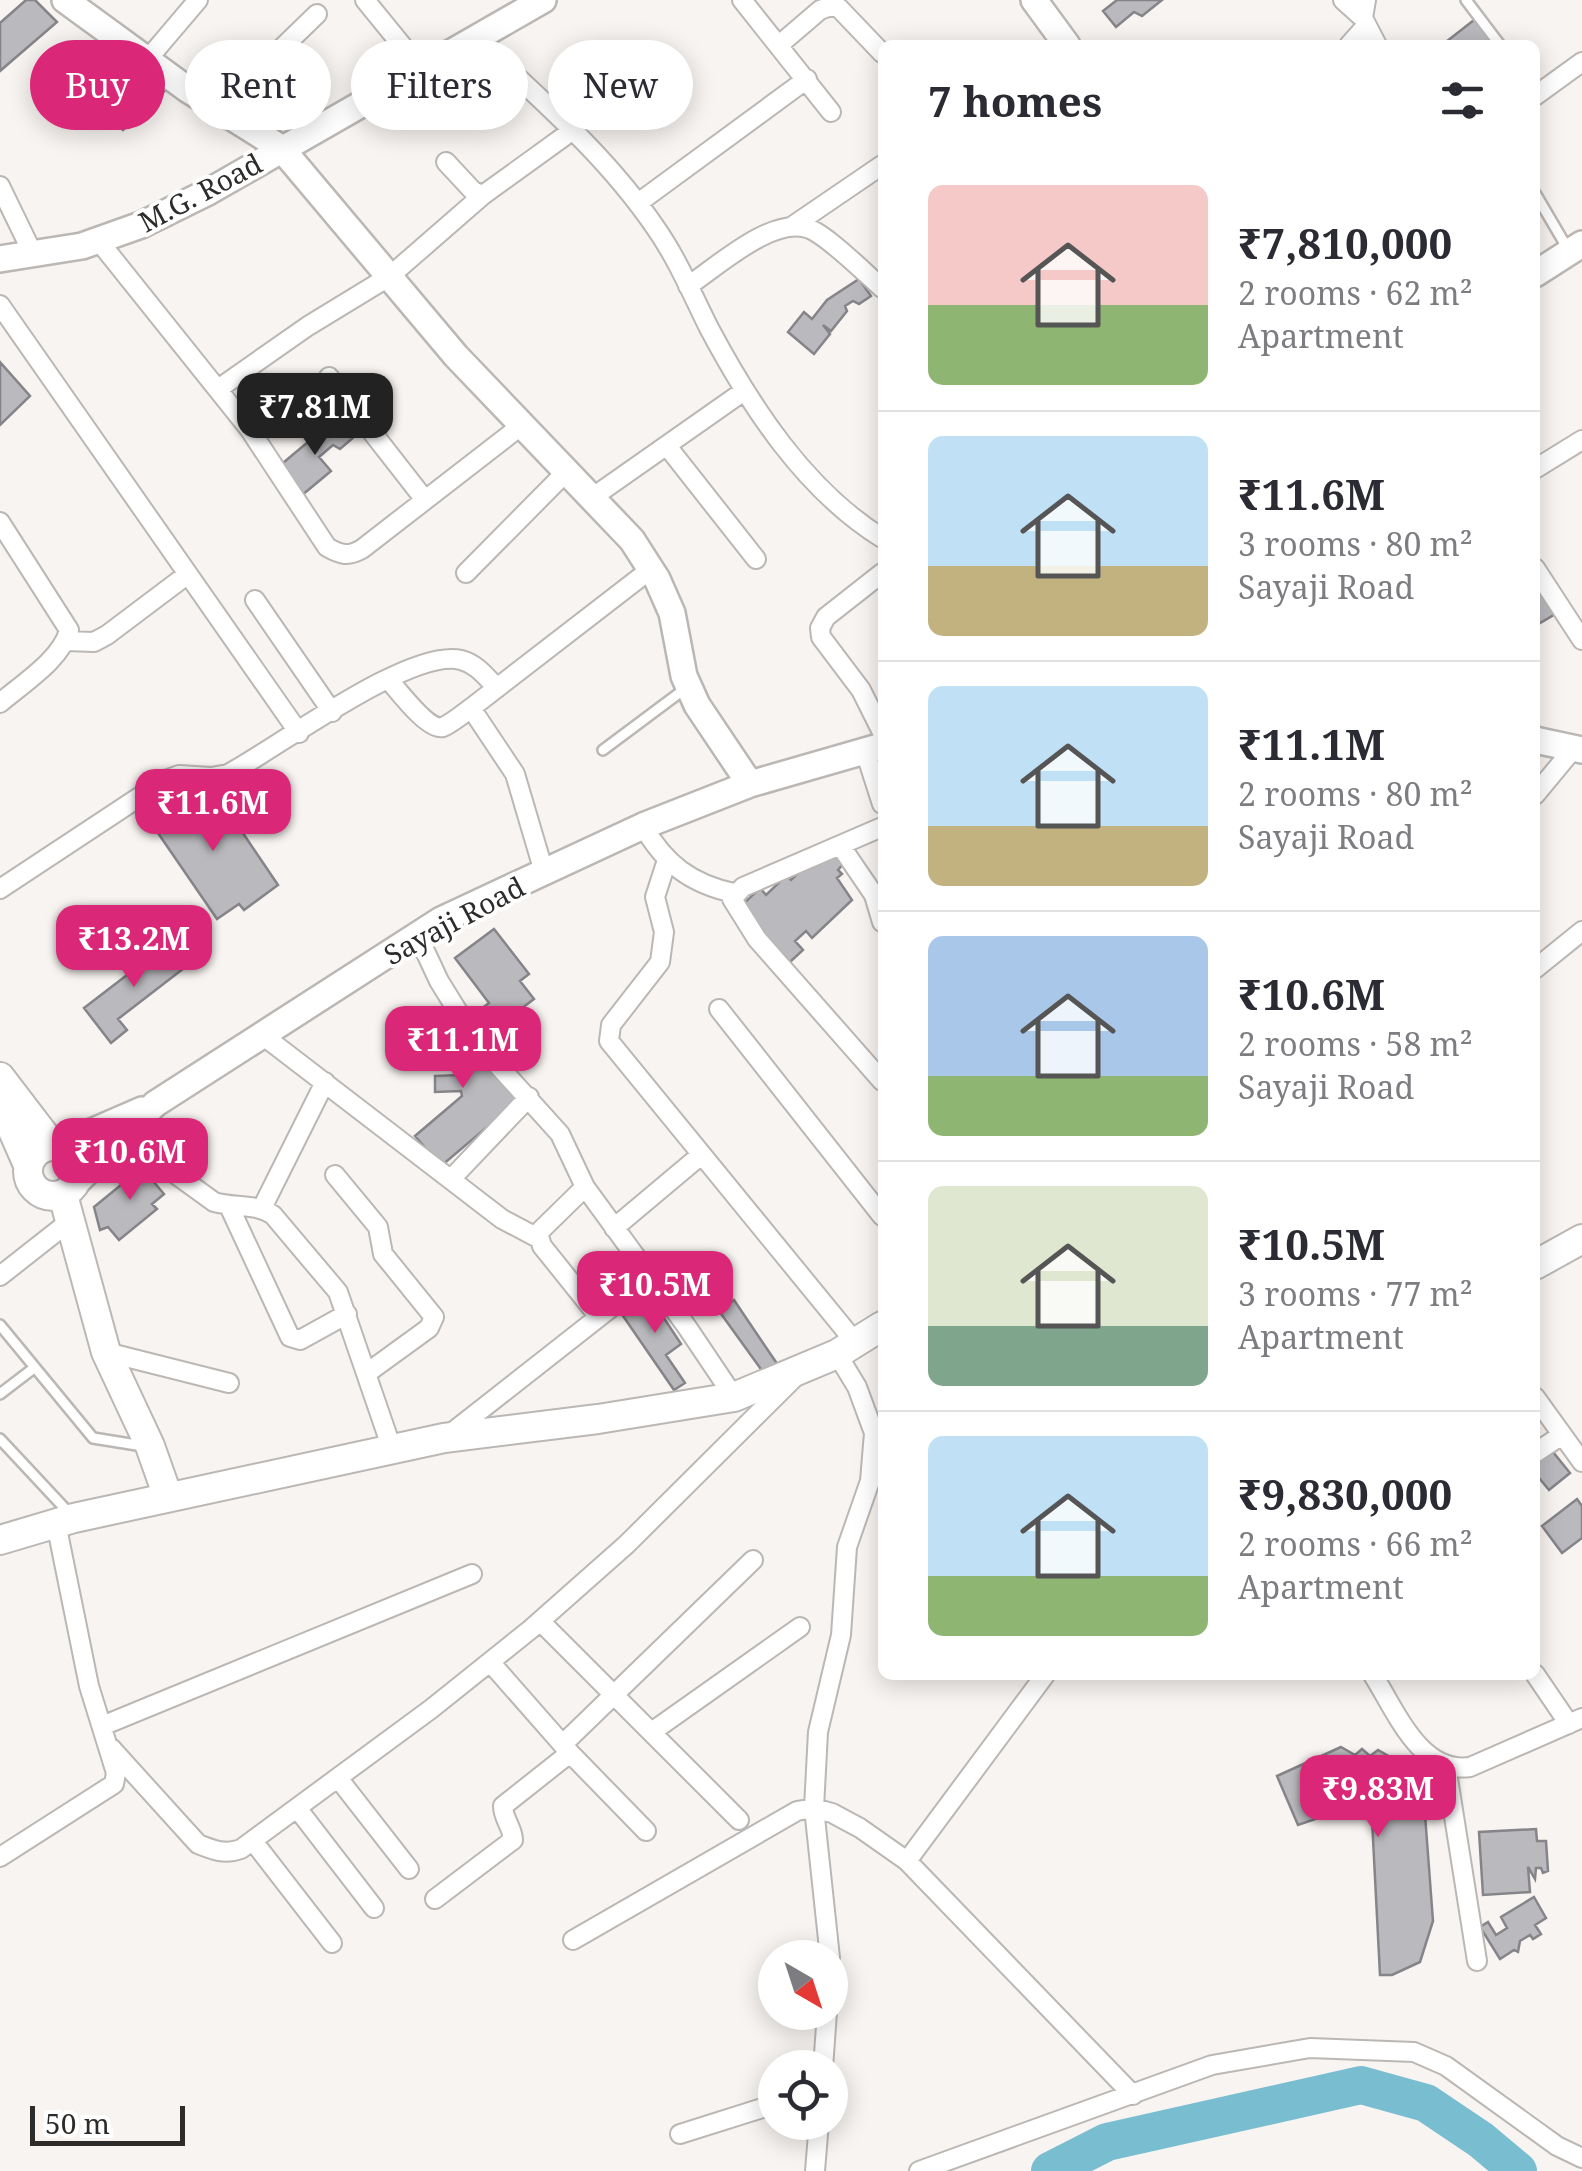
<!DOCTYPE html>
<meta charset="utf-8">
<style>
body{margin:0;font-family:"Noto Serif",serif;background:#f7f7f7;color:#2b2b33;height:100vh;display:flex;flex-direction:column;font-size:38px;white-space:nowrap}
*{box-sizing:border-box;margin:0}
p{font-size:32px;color:#7c7c81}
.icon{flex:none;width:55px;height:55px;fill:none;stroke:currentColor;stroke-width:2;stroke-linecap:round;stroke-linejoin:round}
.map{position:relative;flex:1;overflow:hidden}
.side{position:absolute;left:878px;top:40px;width:662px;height:1640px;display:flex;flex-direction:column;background:#fff;border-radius:15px;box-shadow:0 5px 25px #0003}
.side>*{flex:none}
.hud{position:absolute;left:30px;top:40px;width:698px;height:90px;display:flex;gap:20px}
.needle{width:65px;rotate:141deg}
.buttons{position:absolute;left:758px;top:1940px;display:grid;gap:20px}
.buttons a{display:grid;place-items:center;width:90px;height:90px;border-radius:50%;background:#fff;box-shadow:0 5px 25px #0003;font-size:50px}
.scale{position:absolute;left:30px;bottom:25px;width:155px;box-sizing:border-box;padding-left:10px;border:5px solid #2d2c2b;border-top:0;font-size:28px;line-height:35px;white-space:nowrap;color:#2d2c2b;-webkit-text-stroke:8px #fff;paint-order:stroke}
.price{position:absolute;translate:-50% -85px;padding:0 22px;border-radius:20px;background:#db2777;color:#fff;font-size:32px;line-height:65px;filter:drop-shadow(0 2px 5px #0008)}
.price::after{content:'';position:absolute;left:50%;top:60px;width:30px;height:22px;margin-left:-15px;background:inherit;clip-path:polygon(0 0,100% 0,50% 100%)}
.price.selected{background:#222;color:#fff}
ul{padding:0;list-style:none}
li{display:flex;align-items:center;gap:30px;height:250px;padding:0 50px}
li+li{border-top:2px solid #e1e1e2}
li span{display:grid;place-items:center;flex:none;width:280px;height:200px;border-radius:15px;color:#555}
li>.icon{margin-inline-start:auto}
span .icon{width:120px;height:120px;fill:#fffc;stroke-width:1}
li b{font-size:42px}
h2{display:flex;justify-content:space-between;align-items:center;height:120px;padding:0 50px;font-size:42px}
.chip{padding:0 35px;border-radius:45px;background:#fff;box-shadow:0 5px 25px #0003;font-size:35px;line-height:90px}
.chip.selected{background:#db2777;color:#fff}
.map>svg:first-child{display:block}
</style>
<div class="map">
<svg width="1582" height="2171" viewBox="0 0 1582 2171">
<rect width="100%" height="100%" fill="#f8f4f1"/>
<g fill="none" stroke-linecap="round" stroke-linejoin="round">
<path stroke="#79bdd1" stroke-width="38" d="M1050,2171l57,-29 254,-57 65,18 55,37 37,31"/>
</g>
<path fill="#bababe" stroke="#858589" stroke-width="2.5" d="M26,0h9l22,22 -57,49v-48z
M1117,0h45l-20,16 -8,-4 -18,15 -13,-16z
M1474,20l16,20 -7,5h-41z
M107,36l21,21 -61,51 -17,-24z
M146,70l24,16 -47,44 -23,-21z
M859,279l12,17 -12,8 -6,-3 -8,5 2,5 -16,20 -8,-6 7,9 -16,20 -26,-22 16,-20 8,7 15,-19z
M0,362l30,34 -30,29z
M354,420l8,10 -22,19 -7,-4 -14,12 12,14 -30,25 -24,-28 50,-42 8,10z
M1535,577l22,36 -22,13z
M203,792l10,15 9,-5 56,83 -34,25 -5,-6 -22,15 -70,-102 24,-18 8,9z
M830,850l13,14 -5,6 4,4 -5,4 15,22 -40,38 -6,-7 -11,10 8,9 -13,12 -51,-54 21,-20 6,7 21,-20 4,5 18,-17 4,4z
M494,929l35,45 -9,7 14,18 -50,38 -15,-19 20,-15 -34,-45z
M170,942l18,23 -70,54 9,11 -16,13 -27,-35z
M449,1008l70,92 -78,66 -26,-30 47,-40 -1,-5 -26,1v-16l24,-1 -36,-45z
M149,1162l11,14 -7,5 11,13 -12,10 5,5 -38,31 -11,-13 -8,3 -6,-23z
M648,1294l33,50 -15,11 19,28 -11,7 -53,-77z
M734,1300l50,74 -13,9 -52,-72z
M1549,1447l21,26 -21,17 -14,-17v-14z
M1577,1499l5,7v32l-20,15 -20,-27z
M1341,1747l14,8 7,-6 8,7 8,-6 40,23v13l5,2 10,133 -13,41 -28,13h-12l-9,-175 -73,25 -21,-49z
M1536,1829l1,12h9l2,30 -5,2 -2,-5h-5l-1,11 -7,-12 2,25 -47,3 -4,-63z
M1534,1897l12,21 -11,7 6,9 -8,5 -3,-4 -10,6 -2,11 -4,-2 -14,9 -20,-32 8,-5 8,13 11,-7 -6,-11z"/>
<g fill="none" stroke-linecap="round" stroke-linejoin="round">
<defs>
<path id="lane" d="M1466,0l34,45
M1535,193l34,58
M603,750l83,-62
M0,1325l93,113 50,8
M0,1394l34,-26
M0,1439l70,75"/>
<path id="street" d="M365,0l57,70
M742,0l89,112
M1343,0l20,18
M1366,0l-3,18 14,27
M476,39c63,59 130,116 179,188 22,31 37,67 54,101 42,79 96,162 173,210
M779,45l41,-35 11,-4 8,2 43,45
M1349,45l17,-19
M147,60l51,-60
M1535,96l47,-34
M219,109l98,-95
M446,162l27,29 10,4 90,-65
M0,186l33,68
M638,203l169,-124
M794,225l88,-60
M98,240l152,190 77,117c14,8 21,10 35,2l160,-124
M688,286c30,-20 85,-71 122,-57 19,8 55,44 72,59
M0,305l299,428
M329,377l96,123
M218,389l90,-63 82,-50 93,-81
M667,446l89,113
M1535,469l47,-29
M593,497l151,-106
M0,522l69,108c-7,29 -47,54 -69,73
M1535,568l47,72
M466,573l102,-103
M882,573l-56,44 -6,11 1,9 40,53 21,42
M255,600l77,112
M66,641l28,1 13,-7 81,-61
M388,679c10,11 40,52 55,48 9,-4 20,-13 28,-19l180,-139
M471,708l44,66 29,98
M865,751l17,53
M1535,795l39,-47
M643,826c22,38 48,58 91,67
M882,827l-139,60 -11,12 25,40 125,142
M840,845l34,50 8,27
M667,860l-12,37 9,35 -4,30 -49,63 -2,16 246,301
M0,889l165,-109 14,-5 32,2 17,-3c49,-26 183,-127 233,-114 16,4 25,17 36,28
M418,936l21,45 26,42 30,39 65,72 25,53 102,140 47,70
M1535,969l47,-38
M719,1009l163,207
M261,1034l241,185 36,19
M123,1136l91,66c20,6 42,1 59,13l65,77 54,157
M335,1175l43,52 5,27 51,63 -5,11 -62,45
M452,1178l77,-81
M585,1187l-47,46 4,13 57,71
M229,1206l61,131 10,3 47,-26
M262,1208l63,-126
M614,1228l87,-73
M0,1276l70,-55
M106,1352l123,31
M1535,1397l47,65
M450,1434l200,-157
M1535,1453l27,-18
M540,1621l199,199
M490,1662l80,91 76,78
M1535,1674l34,50
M1373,1675c23,36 47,99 97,92l112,-49
M102,1726l370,-152
M653,1731l147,-104
M563,1744l190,-184
M111,1748l87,96c15,6 27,11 43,5l190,-140 100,-80 96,-85 169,-168
M1446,1766l31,195
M338,1778l71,91
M297,1808l77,100
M253,1841l79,102
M0,1857l114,-73 2,-11 -27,-87 -33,-163
M907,1861l138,-186
M435,1899l78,-59c0,-12 -10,-21 -10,-34l67,-53
M573,1940l224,-129 17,-3 18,5 28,15 47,33 226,234
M830,1958l-16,-150 4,-76 23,-97 6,-88 23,-66 4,-48 -17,-46 -20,-33
M823,2068l4,-56
M680,2134l95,-30
M815,2171l4,-49
M919,2171l293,-106 98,-17 104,4 32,14 111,80 25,12"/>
<path id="secondary" d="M65,0l122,89 94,59 175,208 176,184 25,39 15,34 12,63 13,29 53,79
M1034,0l33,45
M0,259l82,-13 59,-21 67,-33 335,-192
M1535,274l47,-30
M1535,740l47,10
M59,1146l83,-36
M75,1184l80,-80 286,-184 202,-94 107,-42 132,-38"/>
<path id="primary" d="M0,1077l52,68
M0,1101l28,64
M28 1171a25 25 0 1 1 50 0a25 25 0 1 1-50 0Z
M63,1195l43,157 44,94 18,51
M1535,1265l47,-26
M0,1540l74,-22 370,-80 154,-19 136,-22 103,-43 45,-28"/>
</defs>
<use href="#lane" stroke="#bbb7b4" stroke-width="14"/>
<use href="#street" stroke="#bbb7b4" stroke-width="22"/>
<use href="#secondary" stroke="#bbb7b4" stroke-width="30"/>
<use href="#primary" stroke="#bbb7b4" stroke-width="32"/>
<use href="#lane" stroke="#fff" stroke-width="9"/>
<use href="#street" stroke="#fff" stroke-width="18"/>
<use href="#secondary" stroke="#fff" stroke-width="25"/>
<use href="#primary" stroke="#fff" stroke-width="28"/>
</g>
<g text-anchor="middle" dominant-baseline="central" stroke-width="8" stroke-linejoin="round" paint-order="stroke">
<g font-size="28" fill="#2d2c2b" stroke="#fff">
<text transform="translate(200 192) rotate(-28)">M.G. Road</text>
<text transform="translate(454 920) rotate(-28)">Sayaji Road</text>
</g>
</g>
</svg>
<div class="buttons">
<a><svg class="needle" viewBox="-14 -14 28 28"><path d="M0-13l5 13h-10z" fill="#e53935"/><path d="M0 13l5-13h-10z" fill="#7c7c81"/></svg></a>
<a><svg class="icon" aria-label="locate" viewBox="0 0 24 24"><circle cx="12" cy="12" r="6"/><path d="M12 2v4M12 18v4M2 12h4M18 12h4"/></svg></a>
</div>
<div class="scale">50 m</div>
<b class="price selected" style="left:315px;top:458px">₹7.81M</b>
<b class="price" style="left:213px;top:854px">₹11.6M</b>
<b class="price" style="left:134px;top:990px">₹13.2M</b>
<b class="price" style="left:463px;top:1091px">₹11.1M</b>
<b class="price" style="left:130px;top:1203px">₹10.6M</b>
<b class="price" style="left:655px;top:1336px">₹10.5M</b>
<b class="price" style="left:1378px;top:1840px">₹9.83M</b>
<div class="hud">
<a class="chip selected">Buy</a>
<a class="chip">Rent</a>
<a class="chip">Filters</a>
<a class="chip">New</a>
</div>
<section class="side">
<h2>7 homes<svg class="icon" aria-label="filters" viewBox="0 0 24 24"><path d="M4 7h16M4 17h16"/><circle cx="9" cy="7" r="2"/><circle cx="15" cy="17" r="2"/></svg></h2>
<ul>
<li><span style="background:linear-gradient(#f6c9c9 60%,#8fb573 0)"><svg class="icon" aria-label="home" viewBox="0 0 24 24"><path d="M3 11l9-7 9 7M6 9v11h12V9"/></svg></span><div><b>₹7,810,000</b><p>2 rooms · 62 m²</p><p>Apartment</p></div></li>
<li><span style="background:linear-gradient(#bfe0f5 65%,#c2b280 0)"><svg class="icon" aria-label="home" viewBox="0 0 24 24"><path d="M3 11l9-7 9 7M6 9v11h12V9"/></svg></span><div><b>₹11.6M</b><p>3 rooms · 80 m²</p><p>Sayaji Road</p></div></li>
<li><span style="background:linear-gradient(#bfe0f5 70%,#c2b280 0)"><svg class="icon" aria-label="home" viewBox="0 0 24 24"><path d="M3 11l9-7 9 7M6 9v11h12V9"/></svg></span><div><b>₹11.1M</b><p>2 rooms · 80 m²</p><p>Sayaji Road</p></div></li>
<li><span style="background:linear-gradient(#a9c7e8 70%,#8fb573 0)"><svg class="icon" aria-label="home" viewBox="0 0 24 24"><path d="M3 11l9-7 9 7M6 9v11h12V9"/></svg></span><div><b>₹10.6M</b><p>2 rooms · 58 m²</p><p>Sayaji Road</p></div></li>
<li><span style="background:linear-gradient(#dfe7d0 70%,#7fa58c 0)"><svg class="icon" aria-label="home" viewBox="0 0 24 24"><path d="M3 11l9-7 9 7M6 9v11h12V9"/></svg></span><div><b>₹10.5M</b><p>3 rooms · 77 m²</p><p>Apartment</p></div></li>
<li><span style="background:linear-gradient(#bfe0f5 70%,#8fb573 0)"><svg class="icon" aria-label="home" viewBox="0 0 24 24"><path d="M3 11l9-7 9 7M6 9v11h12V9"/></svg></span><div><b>₹9,830,000</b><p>2 rooms · 66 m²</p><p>Apartment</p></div></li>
</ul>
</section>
</div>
